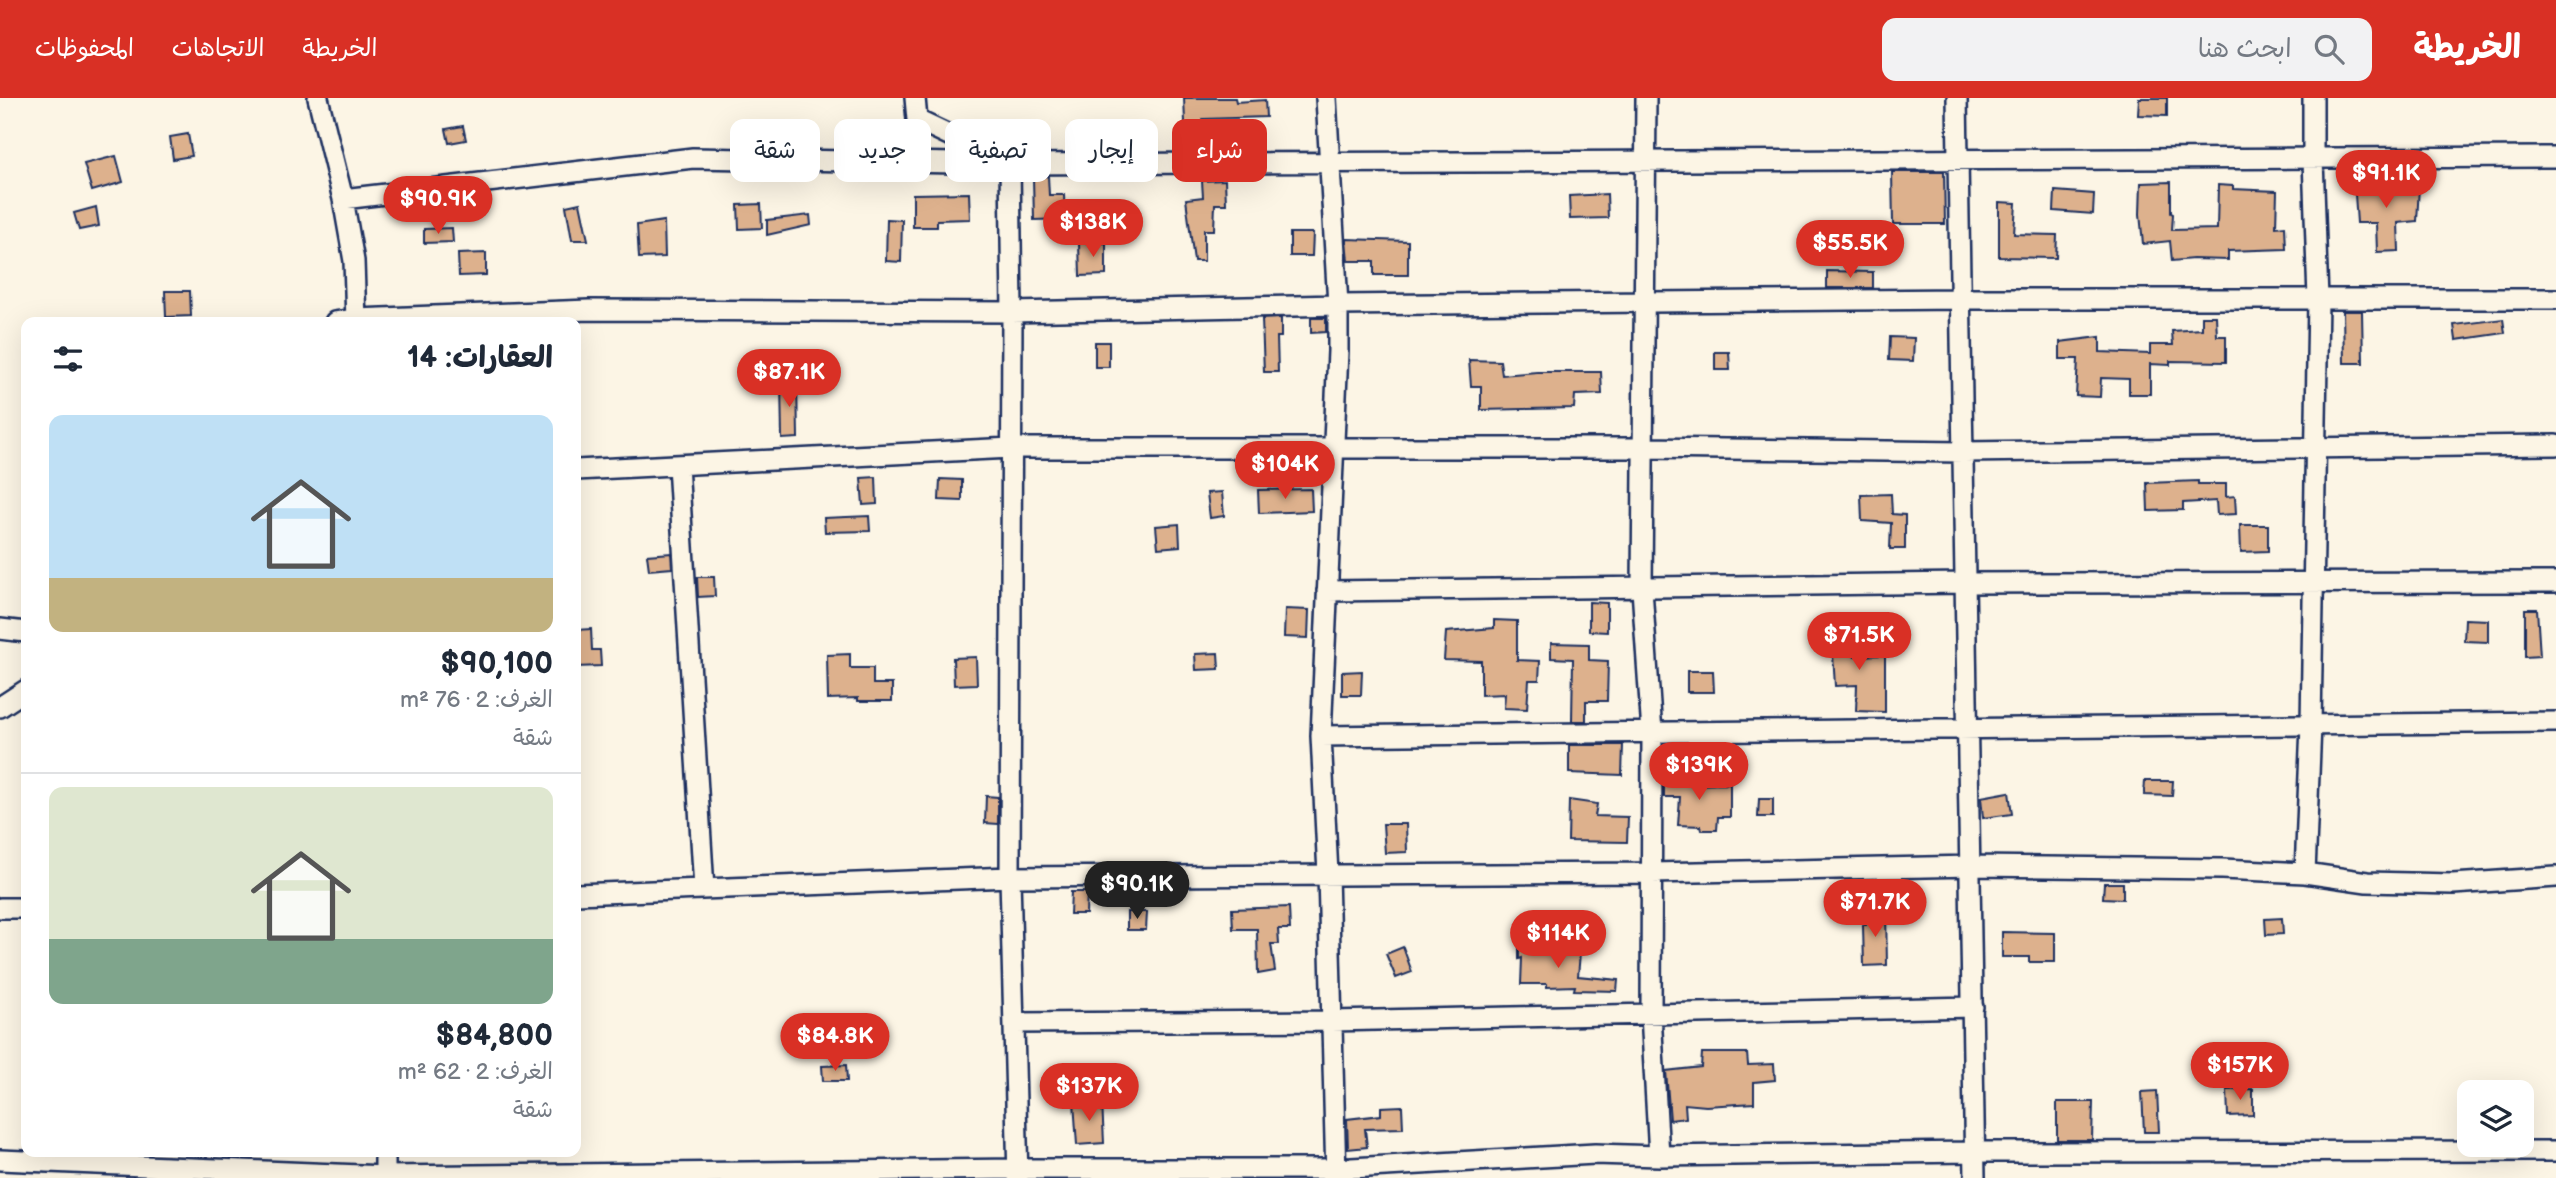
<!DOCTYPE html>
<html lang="ar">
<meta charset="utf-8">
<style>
body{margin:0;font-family:"Balsamiq Sans","Playpen Sans Arabic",sans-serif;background:#f2f2f3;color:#1f2937;direction:rtl;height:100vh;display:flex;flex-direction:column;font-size:26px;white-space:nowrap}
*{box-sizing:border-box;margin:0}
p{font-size:23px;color:#747a83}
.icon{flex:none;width:38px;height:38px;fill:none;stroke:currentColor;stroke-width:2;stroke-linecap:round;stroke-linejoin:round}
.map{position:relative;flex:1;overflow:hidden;direction:ltr}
.panel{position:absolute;left:21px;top:219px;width:560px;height:840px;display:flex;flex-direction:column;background:#fff;border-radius:14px;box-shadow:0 7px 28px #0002;direction:rtl}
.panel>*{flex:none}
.guide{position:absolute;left:602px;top:21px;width:665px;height:63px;direction:rtl;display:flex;gap:14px}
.controls{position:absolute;left:2457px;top:982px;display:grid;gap:14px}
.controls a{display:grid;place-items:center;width:77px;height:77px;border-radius:14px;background:#fff;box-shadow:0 7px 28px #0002;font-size:35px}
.price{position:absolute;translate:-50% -60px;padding:0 16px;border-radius:24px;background:#d93025;color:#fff;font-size:23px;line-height:46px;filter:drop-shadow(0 2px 4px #0008)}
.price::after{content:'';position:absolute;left:50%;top:42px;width:21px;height:16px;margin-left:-10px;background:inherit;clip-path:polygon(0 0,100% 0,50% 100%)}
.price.on{background:#222;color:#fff}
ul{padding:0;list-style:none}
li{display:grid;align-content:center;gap:14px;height:371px;padding:0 28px}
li+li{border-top:2px solid #e0e1e3}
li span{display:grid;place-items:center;height:217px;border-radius:14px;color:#555}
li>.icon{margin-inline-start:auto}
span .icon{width:126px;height:126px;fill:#fffc;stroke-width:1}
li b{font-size:30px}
h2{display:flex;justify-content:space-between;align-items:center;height:84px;padding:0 28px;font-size:30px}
.pill{padding:0 24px;border-radius:14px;background:#fff;box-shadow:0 7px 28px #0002;font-size:24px;line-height:63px}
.pill.on{background:#d93025;color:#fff}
header{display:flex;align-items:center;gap:42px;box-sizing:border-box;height:98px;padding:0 35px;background:#d93025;color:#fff}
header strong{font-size:33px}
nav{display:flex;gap:38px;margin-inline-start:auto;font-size:24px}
.search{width:490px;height:63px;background:#f2f2f3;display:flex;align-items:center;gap:18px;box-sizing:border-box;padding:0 24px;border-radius:14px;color:#747a83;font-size:26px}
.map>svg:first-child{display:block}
</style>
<header>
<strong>الخريطة</strong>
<div class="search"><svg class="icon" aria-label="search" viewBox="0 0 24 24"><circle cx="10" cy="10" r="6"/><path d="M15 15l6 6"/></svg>ابحث هنا</div>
<nav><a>الخريطة</a><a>الاتجاهات</a><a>المحفوظات</a></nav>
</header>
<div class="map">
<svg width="2556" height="1080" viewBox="0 0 2556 1080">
<rect width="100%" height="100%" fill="#fcf5e5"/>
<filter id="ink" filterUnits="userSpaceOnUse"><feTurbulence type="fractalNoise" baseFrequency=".0143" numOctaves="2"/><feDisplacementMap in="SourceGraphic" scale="14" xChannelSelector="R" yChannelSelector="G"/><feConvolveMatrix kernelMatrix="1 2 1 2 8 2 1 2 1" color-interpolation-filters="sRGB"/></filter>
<g filter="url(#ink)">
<path fill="#ddb18d" stroke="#1b2f5e" stroke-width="2" d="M1184,0h51l1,4 29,-2 1,17 -63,2 1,26 -18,1z
M2139,0h28v18l-29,-1z
M463,28l3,14 -17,3 -3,-14z
M188,36l4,22 -19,3 -3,-22z
M116,58l7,26 -31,9 -8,-27z
M1892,74h52l1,52h-52z
M1048,78l1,19h15l1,24 -31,1 -1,-43z
M2370,81v4l49,4 -2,34 -19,2 1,28 -22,1 -1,-29h-19l-3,-43z
M1225,82l1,24h-11l-1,26h-10v31h-10l-8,-62 17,-2 -1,-16z
M2171,84v31l2,1 -1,16 45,-1 1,-44 15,1v3l44,2 -1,36 9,-1 1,23 -58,2v9l-35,-1 -21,2 -2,-20 -27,3 -3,-30 1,-31z
M2055,93l39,3 -1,20 -39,-3z
M969,95l1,26 -33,1v7h-24v-33z
M1607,96l1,24 -38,1 -1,-23z
M1999,104l17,1 -2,31 43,1 -1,23 -57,-1z
M580,105l8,37h-16l-6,-34z
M761,106l1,24 -23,1 -1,-24z
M96,109l3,19 -20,4 -5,-17z
M810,117l1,10 -44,10v-15z
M887,121l15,1 -1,42 -15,-1z
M664,123l1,36 -26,1 -2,-33z
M452,130l1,14 -29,1v-14z
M1290,135h23l-1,23h-22z
M1346,141l62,2v34h-34v-14h-26z
M1079,145h27v32l-26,1z
M486,155v22l-27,1 -1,-22z
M1827,173l46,1v16h-46z
M165,193h25l1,25 -25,1z
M2343,213h19l1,52h-19z
M2202,218h14l1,20h9v26l-56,-1v4l-20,-1v30h-21v-15l-28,-1 -1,19 -24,-1 2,-37h-18v-17l40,-5v15l50,2v-9h23l-1,-14 30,-2z
M1281,220v19h-4l1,35h-14l-2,-53z
M1311,220h15v14l-15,1z
M2503,221l2,14 -49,7 -2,-15z
M1890,239l24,1 -1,23 -24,-1z
M1095,244h14v25h-14z
M1715,254h14l1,18h-15z
M1469,262l31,1 2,14 35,-3h64l1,22 -27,1 -1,13 -93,2v-24h-10z
M781,282h16l1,58 -16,1z
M876,379l1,27 -14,1 -2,-27z
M940,381l22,1v21l-23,-1z
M2198,383v3h28v13l9,-1 1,18 -19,1 -1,-14 -33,2v7l-35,1 -1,-28z
M1311,391l1,22 -53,2 -1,-23z
M1222,394l2,24 -14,2 -3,-25z
M1891,396l1,20 13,1v34h-15l1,-26 -29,-2 -1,-26z
M869,418l1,15 -45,1 -1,-14z
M1179,426l1,22 -22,2 -2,-22z
M2240,427h28v26l-27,1z
M671,455l1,15 -23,2 -2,-15z
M697,479h17l1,19 -17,1z
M1589,504l18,1v29l-18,-1z
M1285,511l24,1 -1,28 -24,-1z
M2525,511h12l3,47 -15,1z
M2465,521l23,1v22l-24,-1z
M1494,522l23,1v39l23,1 -1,19h-10l-2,29 -23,-1 1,-14 -24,1v-34l-37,-1 2,-28 48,-4z
M591,531l1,21h8l1,16 -25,1v-37z
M1828,534l27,1 -1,23 31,-1v57l-29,-1 1,-26 -22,1 -2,-32h-6z
M1551,545l38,1v16l19,1 -1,40h-21v20h-14l1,-62 -22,-1z
M1218,555l1,16 -23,1 -1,-16z
M850,556v14h23v16h19v17h-34v-3l-30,1 -1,-44z
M976,559l1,27 -23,1 -1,-27z
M1362,573l-1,24h-19v-23z
M1687,573h26l1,21h-27z
M1569,647h54l-1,30 -53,-2z
M1664,677h19v10l47,-1v33h-12l-1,13h-15l-1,-4 -23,-1 2,-28h-16z
M2145,683h28l-1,15 -28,-1z
M2009,694l3,22 -29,4 -2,-21z
M986,698l12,1v27l-13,-1z
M1759,701h14v18h-15z
M1569,702l28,4 -2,12 33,1 -1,25 -59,-1z
M1383,726h23l1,28 -22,1z
M2104,785h19v16l-20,-1z
M1071,794h16l-1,22h-16z
M1289,809l1,22h-12l1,15h-8l4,27 -17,3 -1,-45h-24l-1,-20z
M1867,813h19l1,54 -23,1 -1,-41h3z
M1127,814h20l-1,18h-19z
M2282,820l1,16 -17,1 -1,-16z
M2002,834l53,1v29h-26v-5h-27z
M1537,845v9l32,-1 11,2 -2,23 40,4 -1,11 -43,-1 1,-4 -28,1v-3h-26l1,-26 -3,1v-15z
M1403,849l9,25 -16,6 -10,-24z
M1702,955h45l1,12 26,-1 1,16 -21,2v21l-48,3 -21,-2 1,14 -16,2 -4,-49 35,-4z
M846,967l1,16h-24l-1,-15z
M2253,991v26l-25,1 -1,-26z
M2157,993l2,41h-15l-2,-40z
M1102,1003l2,42 -27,2 -3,-43z
M2057,1004h36l-1,38h-35z
M1402,1008l1,22 -38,1 2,18 -19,2 -1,-30 34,-4v-8z"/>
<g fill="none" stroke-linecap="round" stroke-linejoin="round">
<defs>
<path id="minor" d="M318,0l25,101 11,62 2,61
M915,0l2,22 93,44 2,148 -2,565 8,301
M1326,0l12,207v46l-17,385 7,138 8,304
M1646,0l-4,491 10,144 -1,281 8,142
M1957,0l18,1080
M343,101l350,-41 317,6 1546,-7
M335,224l21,-3 233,-9 423,2 326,-7 623,-6h595
M678,367l26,424
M576,372l435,-22h632l320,4 593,-7
M1327,493l638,-8 591,-1
M0,531l26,3
M0,609l26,-17
M1321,638l1235,-14
M2305,775l6,-148 7,-426 -5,-140v-61
M576,796l434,-17 642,-4 319,-7 251,3 83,4 62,9 86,2 103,-7
M0,810h26
M1014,925l318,-2 641,-14
M385,1054v26
M0,1062l385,16 633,-7h316l261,-15 64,2 315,-4 582,-1"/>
</defs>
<use href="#minor" stroke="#1b2f5e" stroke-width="24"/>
<use href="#minor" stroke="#fcf5e5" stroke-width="19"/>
</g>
</g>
</svg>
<div class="controls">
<a><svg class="icon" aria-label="layers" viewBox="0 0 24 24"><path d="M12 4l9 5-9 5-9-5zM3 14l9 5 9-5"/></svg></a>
</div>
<b class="price" style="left:2386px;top:112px">$91.1K</b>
<b class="price" style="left:438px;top:138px">$90.9K</b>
<b class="price" style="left:1093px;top:161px">$138K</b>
<b class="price" style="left:1850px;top:182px">$55.5K</b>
<b class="price" style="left:789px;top:311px">$87.1K</b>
<b class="price" style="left:1285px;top:403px">$104K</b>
<b class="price" style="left:1859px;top:574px">$71.5K</b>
<b class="price" style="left:1699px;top:704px">$139K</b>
<b class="price on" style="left:1137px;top:823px">$90.1K</b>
<b class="price" style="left:1875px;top:841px">$71.7K</b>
<b class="price" style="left:1558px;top:872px">$114K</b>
<b class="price" style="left:835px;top:975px">$84.8K</b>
<b class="price" style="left:2240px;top:1004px">$157K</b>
<b class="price" style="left:1089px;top:1025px">$137K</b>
<div class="guide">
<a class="pill on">شراء</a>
<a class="pill">إيجار</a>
<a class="pill">تصفية</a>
<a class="pill">جديد</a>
<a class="pill">شقة</a>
</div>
<section class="panel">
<h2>العقارات: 14<svg class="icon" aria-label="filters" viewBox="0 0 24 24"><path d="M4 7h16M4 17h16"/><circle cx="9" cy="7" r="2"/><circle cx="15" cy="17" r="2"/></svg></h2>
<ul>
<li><span style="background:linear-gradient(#bfe0f5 75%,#c2b280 0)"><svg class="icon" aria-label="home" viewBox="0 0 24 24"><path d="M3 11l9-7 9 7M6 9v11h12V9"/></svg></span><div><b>$90,100</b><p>الغرف: 2 · 76 m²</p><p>شقة</p></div></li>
<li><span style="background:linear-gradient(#dfe7d0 70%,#7fa58c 0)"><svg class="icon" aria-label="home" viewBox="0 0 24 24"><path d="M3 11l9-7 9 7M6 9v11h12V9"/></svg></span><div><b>$84,800</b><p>الغرف: 2 · 62 m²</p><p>شقة</p></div></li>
</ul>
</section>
</div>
